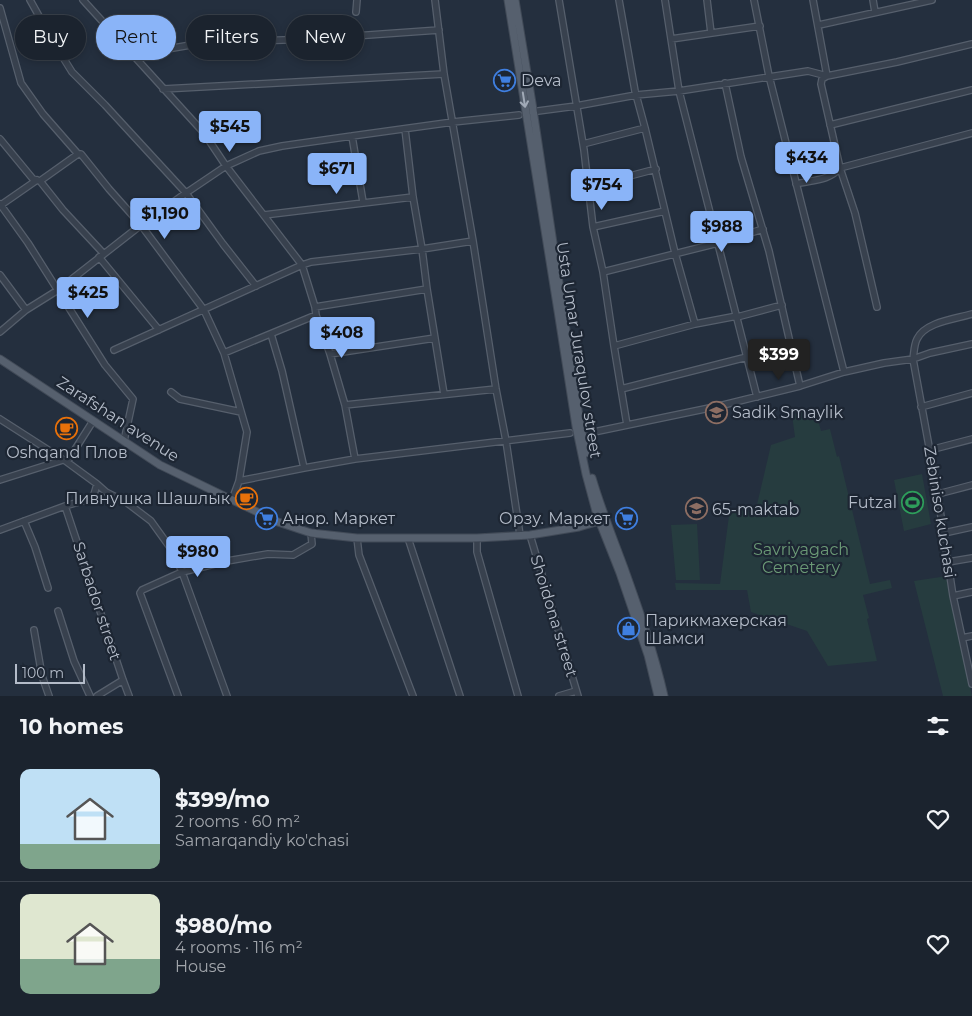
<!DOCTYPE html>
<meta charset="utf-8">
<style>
body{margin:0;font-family:Montserrat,sans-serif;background:#282f3a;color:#f1f3f6;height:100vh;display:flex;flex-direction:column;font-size:19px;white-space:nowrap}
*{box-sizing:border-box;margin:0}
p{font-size:16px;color:#a0a4aa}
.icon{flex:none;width:28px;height:28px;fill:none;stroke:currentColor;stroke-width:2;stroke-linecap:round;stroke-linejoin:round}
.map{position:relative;height:696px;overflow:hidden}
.details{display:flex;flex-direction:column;background:#1b232e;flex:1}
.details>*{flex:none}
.hud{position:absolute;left:15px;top:15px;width:500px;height:45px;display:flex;gap:10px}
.scale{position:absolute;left:15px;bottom:12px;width:70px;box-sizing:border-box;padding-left:5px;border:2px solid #b4bcc9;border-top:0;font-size:14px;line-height:18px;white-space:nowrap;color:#b4bcc9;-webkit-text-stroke:4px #1d2633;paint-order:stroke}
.price{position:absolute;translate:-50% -42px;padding:0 11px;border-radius:5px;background:#8ab4f8;color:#111;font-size:16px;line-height:32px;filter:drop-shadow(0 1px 2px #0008)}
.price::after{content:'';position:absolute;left:50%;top:30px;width:15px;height:11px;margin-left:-8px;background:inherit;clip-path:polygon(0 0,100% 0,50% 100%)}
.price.on{background:#222;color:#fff}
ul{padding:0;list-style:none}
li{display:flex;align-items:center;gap:15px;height:125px;padding:0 20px}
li+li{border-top:1px solid #39404a}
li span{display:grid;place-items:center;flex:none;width:140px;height:100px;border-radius:10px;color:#555}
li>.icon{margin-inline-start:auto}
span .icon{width:60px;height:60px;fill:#fffc;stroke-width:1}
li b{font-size:21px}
h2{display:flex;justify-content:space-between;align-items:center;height:60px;padding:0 20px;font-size:21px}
.tag{padding:0 18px;border-radius:22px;background:#1b232e;box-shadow:0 2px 8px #0003,0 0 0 1px #39404a;font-size:18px;line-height:45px}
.tag.on{background:#8ab4f8;color:#111}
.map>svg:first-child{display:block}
</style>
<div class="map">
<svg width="972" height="696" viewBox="0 0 972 696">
<rect width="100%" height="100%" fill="#242f3e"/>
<path fill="#263c3f" d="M815,408l6,23 9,-2 7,28 2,-1 31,128 20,-4 2,8 -29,7 6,23 -2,1 10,42 -49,5 -21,-35 -56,-19 -4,-22h-71l-1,-7 45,1 10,-76 25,5 16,-68 24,-8 -3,-22z
M922,474l9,50 -27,7 -10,-51z
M697,524l3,56h-24l-5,-55z
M947,576l25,120h-29l-29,-115z"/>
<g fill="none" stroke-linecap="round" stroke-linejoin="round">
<defs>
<path id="minor" d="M30,0l24,43 18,29 33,33 81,88 37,51 33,42
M83,0l121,133 22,33 76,99 13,42 1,8 14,39 15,51 10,54
M435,0l9,74 29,167 23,148 10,52 14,94
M559,0l25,150 9,77 10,45 11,74 13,79
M619,0l16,91 10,37 30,125 20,71
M665,0l14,91 78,306
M707,0l4,33
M754,0l15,76 75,296
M813,0l14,76 -5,3 -1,5 19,84 15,45 22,94
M873,0l2,12
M0,8l21,75 22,31 35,40h3l28,35 32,36 63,85 20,43 23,79 -8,49 -7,19
M356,12l1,-12
M819,25l113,-25
M671,39l89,-13
M133,55l69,-12 110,-4 127,-9
M725,83l16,74 28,94 31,135
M163,89l281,-15
M538,111l38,-5 60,-11 43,-4 129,-20 19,5 70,-14 75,-18
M830,125l142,-35
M405,129l8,68 9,52 5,40 17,105
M352,136l11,66
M0,139l33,40 7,2 23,29 41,44
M583,144l62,-16
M40,181l38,-27
M796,184c16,-4 33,-3 44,-16l132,-35
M588,187l68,-18
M0,204l28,39 77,122 28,34 -9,42
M1,205l36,-25
M264,215l149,-18
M593,227l72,-16
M99,257l60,73
M603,272l115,-29 45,-14
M0,275l26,35
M315,307l112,-18
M972,314c-17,5 -47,8 -55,25 -3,6 -3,14 -4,20l24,131 16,106 19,88
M737,317l45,-12
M0,332l26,-22 32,-20 83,-65 45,-32 40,-27 33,-15 23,-5 70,-10 101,-14 66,-7
M271,334l11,37 22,97
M614,346l81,-22 42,-8
M114,350l188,-85 9,-3 111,-13 51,-8
M224,353l92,-38
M330,354l105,-16
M621,389l126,-32
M171,392l9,7 61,13
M345,405l151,-16
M921,407l51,-14
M0,419l67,43
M589,433l130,-27 81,-20 44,-14 40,-9 29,-4 17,-6 42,-9
M930,450l42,-11
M0,480l63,-20
M239,481l65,-13 51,-9 215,-26
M97,484l9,8 20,10 25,19 23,32 8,19 -40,18 -2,3 38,103
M938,494l34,-9
M65,506l58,174 6,16
M24,521l11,26 13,41
M0,530l65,-24 28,-8 4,-14 -30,-22 26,-41
M944,533l28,-6
M530,535l48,161
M357,538l2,17 54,141
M408,538l52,158
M477,538v14l41,144
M176,554l12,9 13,4
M948,562l24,-4
M953,596l19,-4
M58,611l16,50 16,35
M34,630l8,46 7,20
M962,638l10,-2
M97,696l26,-16
M227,696l-45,-124 45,-11 41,-7 25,1 19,-11 -1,-11
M559,696l17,-5"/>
<path id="major" d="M508,0l50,311 18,115 10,48 11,41 23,58 28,82 10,41
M515,0l17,103 48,320 6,30
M0,359l160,106 118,57 33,11 46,5h120l53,-3 49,-8 24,-7
M592,478c9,31 21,60 32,90 15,42 30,84 40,128"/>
</defs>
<use href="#minor" stroke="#565f6c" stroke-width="8"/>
<use href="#major" stroke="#414a57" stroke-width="9"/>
<use href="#minor" stroke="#38414e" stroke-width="5.5"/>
<use href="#major" stroke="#56606e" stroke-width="7"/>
</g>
<defs><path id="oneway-shaft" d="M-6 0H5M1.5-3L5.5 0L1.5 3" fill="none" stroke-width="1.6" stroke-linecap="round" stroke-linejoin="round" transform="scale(1.25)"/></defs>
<use stroke="#a1aab7" href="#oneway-shaft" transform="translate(524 100) rotate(81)"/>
<defs>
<symbol id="supermarket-ring" viewBox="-11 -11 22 22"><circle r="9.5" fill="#1d2633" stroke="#3f7fe0" stroke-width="1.5"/><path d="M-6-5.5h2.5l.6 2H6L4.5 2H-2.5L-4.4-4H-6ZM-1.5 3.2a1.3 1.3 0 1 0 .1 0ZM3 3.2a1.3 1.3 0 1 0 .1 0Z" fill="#3f7fe0"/></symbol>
<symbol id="school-ring" viewBox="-11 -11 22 22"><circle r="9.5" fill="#1d2633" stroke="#8d6e63" stroke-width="1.5"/><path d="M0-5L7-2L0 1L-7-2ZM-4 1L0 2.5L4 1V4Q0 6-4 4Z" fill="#8d6e63"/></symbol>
<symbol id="cafe-ring" viewBox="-11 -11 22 22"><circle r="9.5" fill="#1d2633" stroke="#e8710a" stroke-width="1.5"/><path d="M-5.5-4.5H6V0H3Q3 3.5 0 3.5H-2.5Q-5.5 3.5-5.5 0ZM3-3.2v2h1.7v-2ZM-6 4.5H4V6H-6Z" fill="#e8710a"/></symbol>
<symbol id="stadium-ring" viewBox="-11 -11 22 22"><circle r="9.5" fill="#1d2633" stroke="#2e9e5b" stroke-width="1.5"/><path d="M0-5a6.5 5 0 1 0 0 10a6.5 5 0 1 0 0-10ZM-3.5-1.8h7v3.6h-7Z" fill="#2e9e5b"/></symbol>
<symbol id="shop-ring" viewBox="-11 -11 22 22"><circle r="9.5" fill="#1d2633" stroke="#3f7fe0" stroke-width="1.5"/><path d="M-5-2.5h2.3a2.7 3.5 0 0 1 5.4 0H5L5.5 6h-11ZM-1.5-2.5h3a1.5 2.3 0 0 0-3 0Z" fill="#3f7fe0"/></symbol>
</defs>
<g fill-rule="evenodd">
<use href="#supermarket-ring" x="492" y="68" width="25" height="25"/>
<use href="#school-ring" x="704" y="400" width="25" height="25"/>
<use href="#cafe-ring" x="54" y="416" width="25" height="25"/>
<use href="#cafe-ring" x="234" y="486" width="25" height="25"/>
<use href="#stadium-ring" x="900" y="490" width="25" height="25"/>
<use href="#school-ring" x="684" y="496" width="25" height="25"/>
<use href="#supermarket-ring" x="254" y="506" width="25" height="25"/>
<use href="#supermarket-ring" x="614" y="506" width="25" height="25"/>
<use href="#shop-ring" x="616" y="616" width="25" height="25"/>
</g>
<g text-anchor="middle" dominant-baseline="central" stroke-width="4.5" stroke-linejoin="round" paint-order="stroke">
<g font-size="16" fill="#b4bcc9" stroke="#1d2633" text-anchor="start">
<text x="521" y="80">Deva</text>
<text x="732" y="412">Sadik Smaylik</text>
<text x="67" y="452" text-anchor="middle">Oshqand Плов</text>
<text x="230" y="498" text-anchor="end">Пивнушка Шашлык</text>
<text x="897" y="502" text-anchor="end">Futzal</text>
<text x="712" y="509">65-maktab</text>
<text x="282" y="518">Анор. Маркет</text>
<text x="610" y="518" text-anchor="end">Орзу. Маркет</text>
<text x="645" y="620">Парикмахерская<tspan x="645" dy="18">Шамси</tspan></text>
</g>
<g font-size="16" fill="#b4bcc9" stroke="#1d2633">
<text transform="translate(579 350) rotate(81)">Usta Umar Juraqulov street</text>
<text transform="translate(118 419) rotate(33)">Zarafshan avenue</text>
<text transform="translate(940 512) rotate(81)">Zebiniso kuchasi</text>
<text transform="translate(97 601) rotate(72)">Sarbador street</text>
<text transform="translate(554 616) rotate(73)">Shoidona street</text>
</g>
<g font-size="16" fill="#6b9a76" stroke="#1d2633">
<text x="801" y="549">Savriyagach<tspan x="801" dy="18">Cemetery</tspan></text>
</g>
</g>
</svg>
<div class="scale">100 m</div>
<b class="price" style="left:230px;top:153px">$545</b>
<b class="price" style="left:807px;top:184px">$434</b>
<b class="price" style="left:337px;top:195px">$671</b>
<b class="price" style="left:602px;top:211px">$754</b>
<b class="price" style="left:165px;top:240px">$1,190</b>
<b class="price" style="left:722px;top:253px">$988</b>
<b class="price" style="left:88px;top:319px">$425</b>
<b class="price" style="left:342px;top:359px">$408</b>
<b class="price on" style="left:779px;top:381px">$399</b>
<b class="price" style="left:198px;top:578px">$980</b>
<div class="hud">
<a class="tag">Buy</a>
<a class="tag on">Rent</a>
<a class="tag">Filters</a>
<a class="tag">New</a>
</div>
</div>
<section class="details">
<h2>10 homes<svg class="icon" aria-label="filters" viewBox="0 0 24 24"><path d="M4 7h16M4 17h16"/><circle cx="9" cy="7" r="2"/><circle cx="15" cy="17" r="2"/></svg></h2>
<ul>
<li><span style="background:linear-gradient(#bfe0f5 75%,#7fa58c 0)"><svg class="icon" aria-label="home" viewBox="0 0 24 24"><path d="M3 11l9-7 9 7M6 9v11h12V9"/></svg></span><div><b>$399/mo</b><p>2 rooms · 60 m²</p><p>Samarqandiy ko'chasi</p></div><svg class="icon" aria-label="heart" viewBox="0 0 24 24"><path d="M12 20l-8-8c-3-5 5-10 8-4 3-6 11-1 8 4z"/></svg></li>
<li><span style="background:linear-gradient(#dfe7d0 65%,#7fa58c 0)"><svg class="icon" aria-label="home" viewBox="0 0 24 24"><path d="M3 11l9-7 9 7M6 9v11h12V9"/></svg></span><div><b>$980/mo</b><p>4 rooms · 116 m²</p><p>House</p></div><svg class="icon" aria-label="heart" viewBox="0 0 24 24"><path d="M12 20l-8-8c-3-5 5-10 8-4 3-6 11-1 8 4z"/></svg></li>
</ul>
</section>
